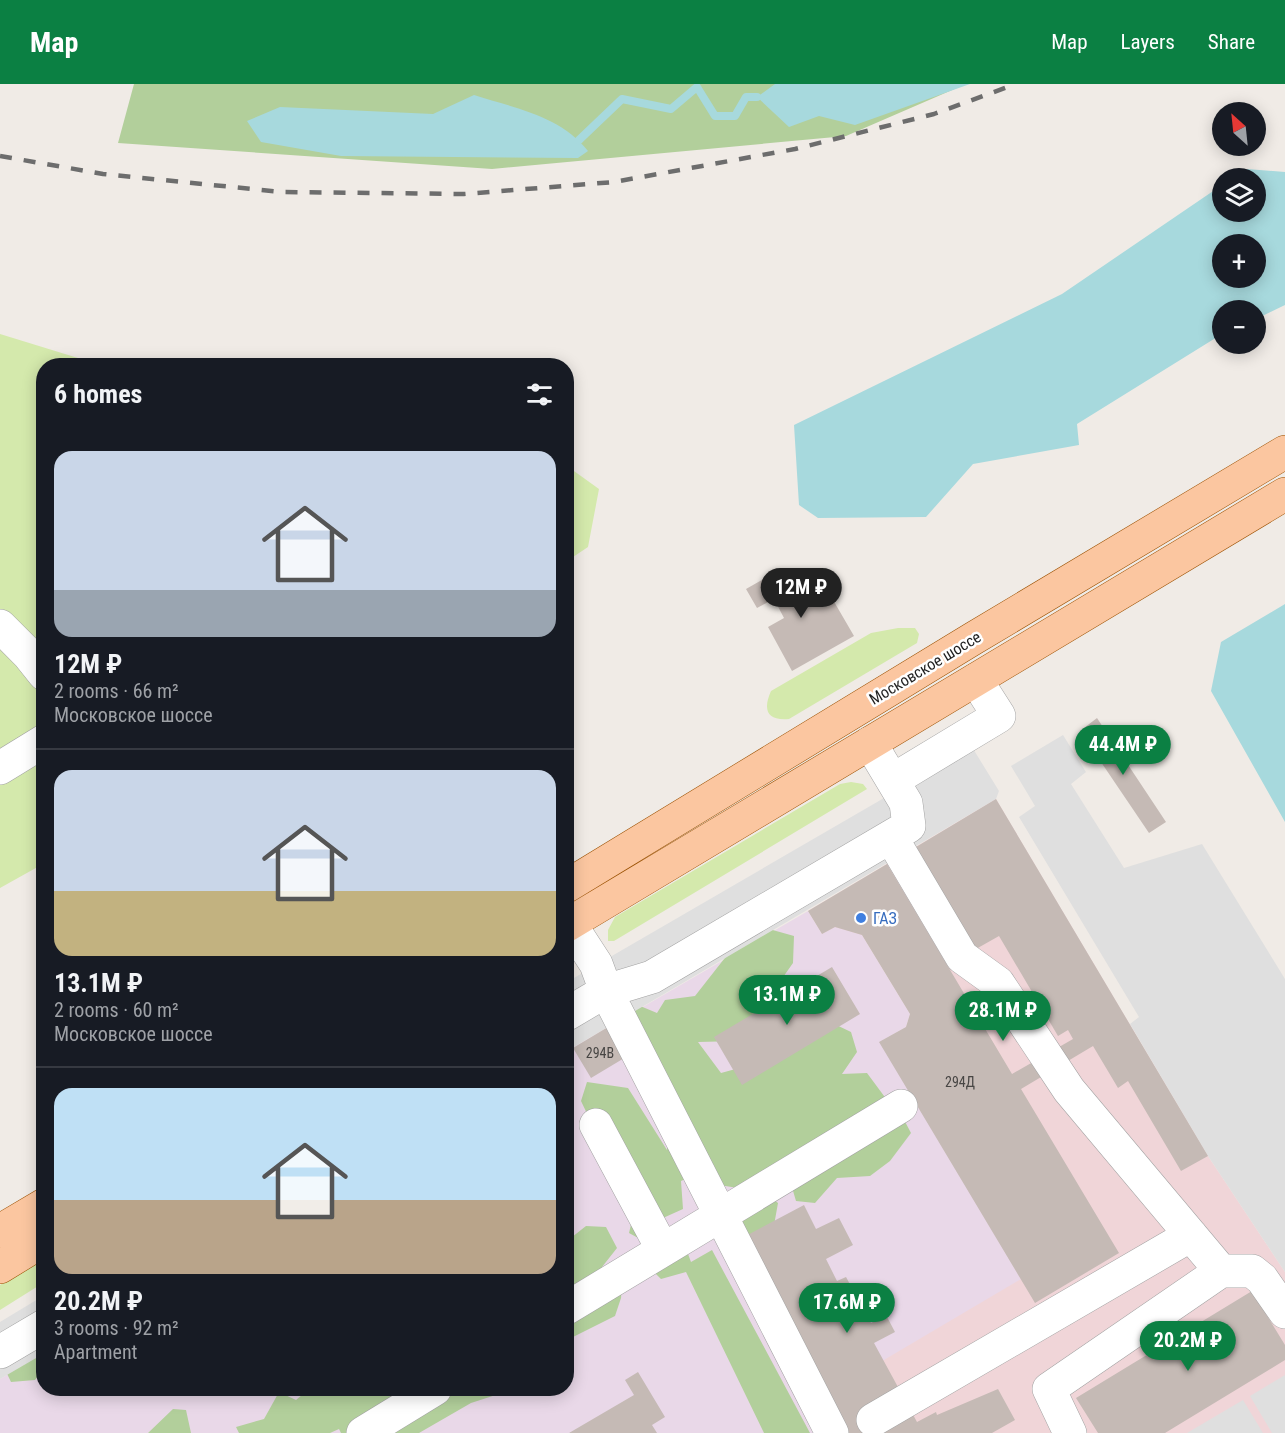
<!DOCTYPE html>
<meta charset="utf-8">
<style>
body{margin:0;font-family:"Roboto Condensed",sans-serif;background:#20242c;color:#f1f3f6;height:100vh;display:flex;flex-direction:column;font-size:22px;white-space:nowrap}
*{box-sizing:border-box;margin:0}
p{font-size:20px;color:#9ea1a6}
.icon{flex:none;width:33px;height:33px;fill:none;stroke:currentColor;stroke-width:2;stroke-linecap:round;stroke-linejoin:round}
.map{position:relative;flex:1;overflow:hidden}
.side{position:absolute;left:36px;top:274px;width:538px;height:1038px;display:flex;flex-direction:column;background:#171b24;border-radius:24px;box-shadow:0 3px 15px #0003}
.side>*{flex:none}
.needle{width:39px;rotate:333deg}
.tools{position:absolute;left:1212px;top:18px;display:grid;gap:12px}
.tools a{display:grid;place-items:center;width:54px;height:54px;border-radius:50%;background:#171b24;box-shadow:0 3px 15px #0003;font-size:30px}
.price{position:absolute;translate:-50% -51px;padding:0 14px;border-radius:21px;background:#0b8043;color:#fff;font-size:20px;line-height:39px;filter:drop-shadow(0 2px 3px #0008)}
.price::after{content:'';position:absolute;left:50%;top:36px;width:18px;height:14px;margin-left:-9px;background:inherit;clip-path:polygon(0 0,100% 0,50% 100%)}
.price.current{background:#222;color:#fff}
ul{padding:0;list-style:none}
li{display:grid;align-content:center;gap:12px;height:318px;padding:0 18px}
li+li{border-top:2px solid #363941}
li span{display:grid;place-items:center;height:186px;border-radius:18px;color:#555}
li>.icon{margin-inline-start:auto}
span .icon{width:108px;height:108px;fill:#fffc;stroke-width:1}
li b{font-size:26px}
h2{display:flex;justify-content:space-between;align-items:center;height:72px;padding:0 18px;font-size:26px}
header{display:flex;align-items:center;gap:36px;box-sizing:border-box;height:84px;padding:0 30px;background:#0b8043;color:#fff}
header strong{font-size:28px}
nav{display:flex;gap:33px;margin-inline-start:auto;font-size:21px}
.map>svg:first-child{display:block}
</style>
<header>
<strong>Map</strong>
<nav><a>Map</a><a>Layers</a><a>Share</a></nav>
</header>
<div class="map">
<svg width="1285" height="1349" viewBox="0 0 1285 1349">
<rect width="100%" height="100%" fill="#f0ebe6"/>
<path fill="#f0d5d8" d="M996,715l212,357 77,116v161h-423l17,-391 27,-15 4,-13 -48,-79 -40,-1 -14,-23z"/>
<path fill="#e9d8e8" d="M808,827l14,23 13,-7 27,8 48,79 -4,13 -26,15 141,237 -176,104 17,50h-862v-54l43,-25 1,35h523v-338z"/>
<path fill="#d4e9ac" d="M0,250l104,32h-60l-1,498 -43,24z
M567,382l32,23 -11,58 -21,14z
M898,544h17l4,6 -2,9 -128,76c-23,2 -26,-10 -18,-28l100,-58z
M851,698l12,2 4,5 -253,152h-6v-11l7,-13 225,-133z
M43,1175v24l-43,27v-25z"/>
<path fill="#b2cf9b" d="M134,0h832l-120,52 -354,33 -374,-26z
M762,843l32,9 -1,27 -55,78 -40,1 23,31 55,-15 50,-38 25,12 6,20 -15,22 25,-1 20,27 -149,88 -19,-3 -15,-14 -23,10 2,28 -20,9 2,10 16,7 10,27 21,-12 98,183h-46l-78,-161 -25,7 -12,-12 2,-22 -22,-12 5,-21 -53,-111 6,-19 41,6 39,62 4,-44 -29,-18 -9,-85 24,10 8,-13 30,-4 40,-51z
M902,1032l9,17 -21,28 -20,15 -33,2 -22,25 -19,-2 -5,-17z
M772,1114l6,5 -14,78 -22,-60z
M586,1142l20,1 11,21 -15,19 20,19 -1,12 -6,18 -48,24v-99z
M43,1248v38l-8,10 -24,2 -11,-23z
M309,1305h198l-2,3 -34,11 -52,30h-78l-2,-4 -9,4h-91l-3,-6 28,-8 15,-27 17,8z
M173,1325l13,1 5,23h-43z"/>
<path fill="#dfdfdf" d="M1063,651l23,37 -15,12 53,84 78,-24 83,135v293l-77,-116 -78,-132 9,-7 -120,-200 16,-11 -24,-40z
M972,663l27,44 -3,8 -429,252v-69z
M43,1212v58l-43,25v-57z
M1285,1291v58h-13l-22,-37z
M1243,1316l20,33h-76z"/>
<path fill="#a7d9dd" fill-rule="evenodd" d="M775,0h195l-115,41 -36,-9 -30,11 -32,-30z
M474,11c40,13 87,21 114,56l-10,7 -237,-2 -80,-14 -14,-21 33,-14 153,7z
M1247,85l38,3v133l-29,14v-9h-34v24l-145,90 2,21 -106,19 -47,53 -108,1 -19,-13 -5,-80 268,-131 160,-109v27h34v-34h-24zM1256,160v34h-34v-34z
M1285,520v218l-74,-131 10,-49z"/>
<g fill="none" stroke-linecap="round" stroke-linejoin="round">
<path stroke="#a7d9dd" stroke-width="8" d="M579,56l43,-41 49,10 26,-22 18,29h20l11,-19h11"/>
</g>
<path fill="#c5bab5" d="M792,484l19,34 18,-9 25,43 -62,35 -24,-44 16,-9 -10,-19 -17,9 -11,-19 35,-20 3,4z
M1097,634l69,104 -17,11 -69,-102z
M996,715l212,357 -27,15 -53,-90 -10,7 -25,-42 -72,43 98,164 -84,50 -156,-261 27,-15 4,-13 -48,-79 -27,-8 -13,7 -14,-23 79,-47 125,210 61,-35 -5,-9 -10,6 -59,-100 -23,13 -60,-102z
M832,883l28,47 -118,71 -28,-48z
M608,943l18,30 -35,21 -18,-30z
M804,1121l12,24 23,-11 14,27 -27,14 11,22 9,-4 25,46 15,-8 9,17 -21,11 43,79 19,-10 1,3 61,-26 17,31 -23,13h-148l-104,-194z
M1252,1207l33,54v15l-120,73h-67l-22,-35z
M638,1288l27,45 -13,8 5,8h-88l65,-38 -9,-15z"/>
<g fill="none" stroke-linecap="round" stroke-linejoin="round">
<defs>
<path id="minor" d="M0,542l28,28 16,20
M0,684l44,-27
M893,696l106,-64 -23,-36
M891,753l71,120 36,26 71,107 152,181h31l10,8 23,33
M570,840l26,40 10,27 226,442
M567,930l39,-23 46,-14 257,-151 -3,-23 -36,-60
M596,1041l67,125
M567,1224l334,-202
M0,1268l44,-26
M873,1336l318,-185
M363,1349l72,-44
M1070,1349l-21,-44 172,-118"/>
<path id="major" d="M567,802l407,-248 311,-186
M567,841l718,-431
M0,1147l44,-26
M0,1183l44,-27"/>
</defs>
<use href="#minor" stroke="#a3a3a3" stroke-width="34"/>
<use href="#major" stroke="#9a5001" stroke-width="34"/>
<use href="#minor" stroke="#fff" stroke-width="33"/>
<use href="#major" stroke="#fbc6a0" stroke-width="33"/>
<path stroke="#6d6d6d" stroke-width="4.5" stroke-dasharray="12 12" stroke-linecap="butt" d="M0,72l103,18 179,18 182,2 150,-12 181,-33 139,-35 82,-30"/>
</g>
<circle fill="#3f7fe0" stroke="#fff" stroke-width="2" cx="861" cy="834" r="6"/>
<g text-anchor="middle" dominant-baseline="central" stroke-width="5" stroke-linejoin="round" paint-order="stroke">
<g font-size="14" fill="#484644">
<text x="600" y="969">294В</text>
<text x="960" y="998">294Д</text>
</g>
<g font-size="16" fill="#1f1f1f" stroke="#fff">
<text transform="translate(925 584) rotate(-31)">Московское шоссе</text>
</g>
<g font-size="16" fill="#366cbe" stroke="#fff" text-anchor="start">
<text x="873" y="834">ГАЗ</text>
</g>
</g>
</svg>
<div class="tools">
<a><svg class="needle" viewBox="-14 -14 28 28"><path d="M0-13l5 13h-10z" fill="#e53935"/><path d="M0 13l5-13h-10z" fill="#9ea1a6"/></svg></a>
<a><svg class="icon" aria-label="layers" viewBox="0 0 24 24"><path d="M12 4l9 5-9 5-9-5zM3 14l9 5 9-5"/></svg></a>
<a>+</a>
<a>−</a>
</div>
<b class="price current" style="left:801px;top:535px">12M ₽</b>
<b class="price" style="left:1123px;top:692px">44.4M ₽</b>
<b class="price" style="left:787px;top:942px">13.1M ₽</b>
<b class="price" style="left:1003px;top:958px">28.1M ₽</b>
<b class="price" style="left:847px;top:1250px">17.6M ₽</b>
<b class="price" style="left:1188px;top:1288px">20.2M ₽</b>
<section class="side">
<h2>6 homes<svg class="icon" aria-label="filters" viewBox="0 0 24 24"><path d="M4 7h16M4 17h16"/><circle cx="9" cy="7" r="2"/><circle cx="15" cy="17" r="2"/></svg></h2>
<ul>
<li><span style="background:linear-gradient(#c9d6e8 75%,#9aa5b1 0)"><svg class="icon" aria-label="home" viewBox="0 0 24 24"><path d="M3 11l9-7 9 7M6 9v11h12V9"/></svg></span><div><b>12M ₽</b><p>2 rooms · 66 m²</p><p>Московское шоссе</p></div></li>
<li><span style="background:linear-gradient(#c9d6e8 65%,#c2b280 0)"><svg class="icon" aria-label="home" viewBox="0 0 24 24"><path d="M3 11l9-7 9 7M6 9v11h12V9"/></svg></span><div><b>13.1M ₽</b><p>2 rooms · 60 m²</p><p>Московское шоссе</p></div></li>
<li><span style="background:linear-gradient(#bfe0f5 60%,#b9a48a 0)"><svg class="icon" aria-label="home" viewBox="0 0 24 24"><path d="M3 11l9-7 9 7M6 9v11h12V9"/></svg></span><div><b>20.2M ₽</b><p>3 rooms · 92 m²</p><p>Apartment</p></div></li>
</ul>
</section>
</div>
